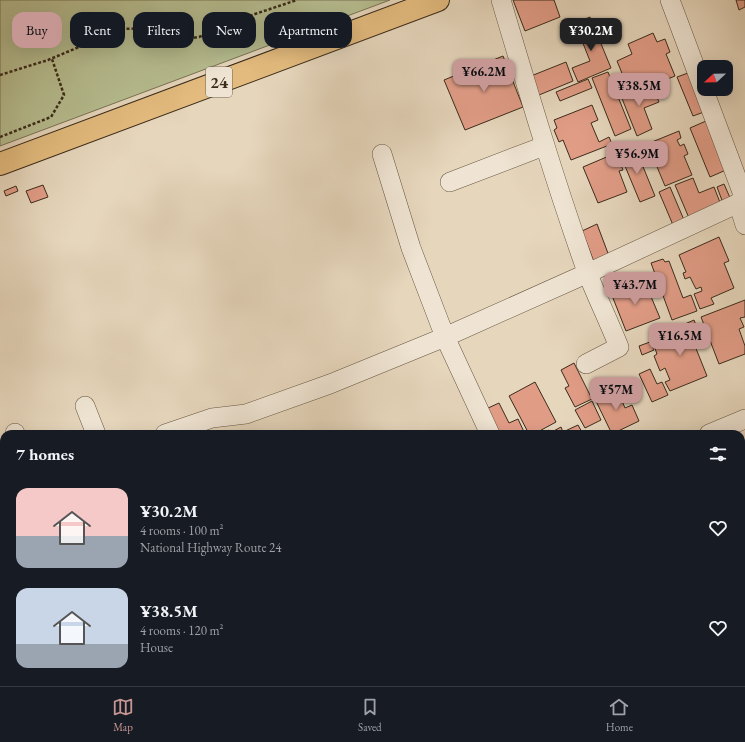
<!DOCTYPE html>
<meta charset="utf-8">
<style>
body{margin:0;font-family:"EB Garamond",serif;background:#20242c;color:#f1f3f6;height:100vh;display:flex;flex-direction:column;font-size:15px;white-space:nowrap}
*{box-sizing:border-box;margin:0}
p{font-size:13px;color:#9ea1a6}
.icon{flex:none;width:22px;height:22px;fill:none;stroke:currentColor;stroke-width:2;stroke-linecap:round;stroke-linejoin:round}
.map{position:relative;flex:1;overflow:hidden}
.sheet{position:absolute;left:0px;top:430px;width:745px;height:256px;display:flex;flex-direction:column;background:#171b24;border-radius:12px 12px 0 0;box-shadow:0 4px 16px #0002}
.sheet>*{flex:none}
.hud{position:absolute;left:12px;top:12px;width:400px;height:36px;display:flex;gap:8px}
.needle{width:26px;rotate:248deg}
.tools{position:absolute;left:697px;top:60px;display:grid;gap:8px}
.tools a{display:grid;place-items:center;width:36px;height:36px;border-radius:8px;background:#171b24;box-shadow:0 4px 16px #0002;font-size:20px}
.price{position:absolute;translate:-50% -34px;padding:0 9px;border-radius:8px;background:#c59692;color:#111;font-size:13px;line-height:26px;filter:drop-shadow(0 1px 2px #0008)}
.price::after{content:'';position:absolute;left:50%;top:24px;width:12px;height:9px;margin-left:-6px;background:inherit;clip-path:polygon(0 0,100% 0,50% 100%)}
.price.on{background:#222;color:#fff}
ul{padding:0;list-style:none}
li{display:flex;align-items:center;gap:12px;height:100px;padding:0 16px}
li span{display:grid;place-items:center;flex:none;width:112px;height:80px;border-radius:12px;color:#555}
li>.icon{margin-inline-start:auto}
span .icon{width:48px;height:48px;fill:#fffc;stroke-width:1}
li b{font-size:17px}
h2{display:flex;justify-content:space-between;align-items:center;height:48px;padding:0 16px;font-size:17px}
.pill{padding:0 14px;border-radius:12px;background:#171b24;box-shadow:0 4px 16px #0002;font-size:14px;line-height:36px}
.pill.on{background:#c59692;color:#111}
.menu{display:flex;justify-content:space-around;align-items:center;height:56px;border-top:1px solid #363941;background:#171b24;font-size:11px;color:#9ea1a6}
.menu a{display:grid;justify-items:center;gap:2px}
.menu .on{color:#c59692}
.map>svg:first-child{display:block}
</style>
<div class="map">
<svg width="745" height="686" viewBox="0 0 745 686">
<rect width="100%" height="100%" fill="#e6d6bc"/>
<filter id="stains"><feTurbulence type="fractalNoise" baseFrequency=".005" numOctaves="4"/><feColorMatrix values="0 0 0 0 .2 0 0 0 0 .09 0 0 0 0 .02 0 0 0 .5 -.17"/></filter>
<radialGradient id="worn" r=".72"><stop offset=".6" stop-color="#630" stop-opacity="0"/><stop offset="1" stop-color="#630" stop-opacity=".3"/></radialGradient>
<path fill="#b6bd90" stroke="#787455" d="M0,0h390l-390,146z"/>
<path fill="#e19c86" stroke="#3a2b1a" d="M513,0h41l6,17 -35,14z
M736,0h9v7l-6,3z
M590,17l21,51 -33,14 -6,-14 18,-7 -15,-38z
M653,33l4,9 8,-3 5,13 -4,2 9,22 -29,12 -5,-11 -15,6 -9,-22 15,-7 -4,-10z
M503,56l20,51 -58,23 -21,-50z
M566,62l7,19 -34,14 -8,-19z
M608,72l23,57 -16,7 -23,-58z
M688,73l16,39 -11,4 -16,-39z
M588,79l4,9 -32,13 -4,-9z
M634,85l2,4 6,-2 3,5 8,-4 6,14 -15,6 8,21 -15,7 -18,-45z
M592,105l6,15 -7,3 8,19 10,-5 3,7 -41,16 -8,-20 -4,2 -5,-12 3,-2 -3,-8z
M706,121l20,49 -16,7 -20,-49z
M679,131l2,7 -4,2 3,6 4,-2 4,10 -4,2 8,19 -27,11 -15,-36 5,-1 -3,-7z
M635,147l20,49 -15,6 -20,-48z
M616,153l7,17 -4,1 8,21 -29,11 -15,-36z
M693,178l6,15 15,-6 7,18 -32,13 -14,-33z
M724,184l7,16 -8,3 -6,-16z
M43,185l5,12 -17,6 -5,-12z
M16,186l2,5 -12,5 -2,-5z
M670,187l14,33 -11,5 -14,-33z
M597,224l12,32 -15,6 -12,-31z
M719,237l10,24 -5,2 10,25 -23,10 3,6 -14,5 -6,-15 8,-3 -1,-4 -5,2 -6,-12 -5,2 -2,-6 3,-1 -7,-17z
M663,259l2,3 4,-1 14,37 8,-3 6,16 -25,9 -21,-57z
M644,280l16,38 -34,13 -15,-38z
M745,300v17l-5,1 4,9 -5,2 6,17v8l-26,10 -18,-47z
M694,320l7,18 -8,3 14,35 -37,15 -5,-9 5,-2 -5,-12 -5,3 -6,-15 3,-2 -4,-11 27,-12 -2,-4z
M650,342l4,8 -12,5 -3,-9z
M574,363l18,36 -17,8 -10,-19 4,-2 -8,-16z
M650,369l7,15 5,-2 6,13 -16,7 -13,-28z
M535,382l21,40 -22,12h-5l-20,-38z
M616,387l9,21 7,-3 7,16 -27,13 -18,-37z
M592,401l9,19 -16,8 -10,-18z
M499,403l10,20 9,-4 7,15h-26l-13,-25z
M578,425l5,9h-43l9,-4 1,3 11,-6 2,5z
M1,519l3,10v8l-4,1z
M745,614v24l-4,2v-24z
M745,642v19l-4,2v-19z
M471,682h19l2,4h-19z
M494,682h18l-13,4h-3z
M540,682h33l2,4h-33z
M628,682h16l2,4h-24z
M648,682h32l2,4h-32z"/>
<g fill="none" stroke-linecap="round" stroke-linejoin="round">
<defs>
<path id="minor" d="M501,0c27,91 54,182 86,272 10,25 22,50 32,75l-33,17
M670,0l72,192v23l3,10
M382,154l29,94 34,89 45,97
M450,182l94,-36
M85,406l11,28
M15,433v1
M165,434l47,-16 34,-4 84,-30 115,-47 143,-64 157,-73
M709,434l36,-15
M0,495l4,-1
M741,525l4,-3
M593,682l2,4
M720,686l9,-4"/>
<path id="trunk" d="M0,164l438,-164"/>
</defs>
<use href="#minor" stroke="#655642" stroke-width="20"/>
<use href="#trunk" stroke="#3a2b1a" stroke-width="24"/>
<path stroke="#3a2b1a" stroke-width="2.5" stroke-dasharray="3 2" stroke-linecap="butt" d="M0,75l48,-15 74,-31 29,-1 30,12 18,-3 56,-23 42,-14
M0,137l51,-20 13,-22 -12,-36"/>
<use href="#minor" stroke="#efe4d3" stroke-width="19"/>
<use href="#trunk" stroke="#e3bb7e" stroke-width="22"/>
</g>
<g text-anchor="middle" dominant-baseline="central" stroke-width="3" stroke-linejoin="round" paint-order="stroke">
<rect fill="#efe4d3" stroke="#706252" stroke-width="1" x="206" y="67" width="26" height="30" rx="3"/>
<g font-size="17" font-weight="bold" fill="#3a2b1a">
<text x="219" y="82">24</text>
</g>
</g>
<rect width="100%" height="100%" filter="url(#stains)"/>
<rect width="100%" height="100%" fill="url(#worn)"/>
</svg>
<div class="tools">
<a><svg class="needle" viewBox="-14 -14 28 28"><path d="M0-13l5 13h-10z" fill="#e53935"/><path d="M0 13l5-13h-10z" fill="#9ea1a6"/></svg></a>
</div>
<b class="price on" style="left:591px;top:52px">¥30.2M</b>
<b class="price" style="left:484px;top:93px">¥66.2M</b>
<b class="price" style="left:639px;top:107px">¥38.5M</b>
<b class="price" style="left:637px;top:175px">¥56.9M</b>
<b class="price" style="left:635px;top:306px">¥43.7M</b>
<b class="price" style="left:680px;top:357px">¥16.5M</b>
<b class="price" style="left:616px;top:411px">¥57M</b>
<div class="hud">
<a class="pill on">Buy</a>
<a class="pill">Rent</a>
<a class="pill">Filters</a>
<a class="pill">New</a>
<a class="pill">Apartment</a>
</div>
<section class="sheet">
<h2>7 homes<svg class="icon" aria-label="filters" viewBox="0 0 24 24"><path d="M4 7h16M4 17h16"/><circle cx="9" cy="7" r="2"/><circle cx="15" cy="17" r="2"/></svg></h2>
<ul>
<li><span style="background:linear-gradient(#f6c9c9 60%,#9aa5b1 0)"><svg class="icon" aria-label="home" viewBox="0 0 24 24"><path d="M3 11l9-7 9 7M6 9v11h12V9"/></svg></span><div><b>¥30.2M</b><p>4 rooms · 100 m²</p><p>National Highway Route 24</p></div><svg class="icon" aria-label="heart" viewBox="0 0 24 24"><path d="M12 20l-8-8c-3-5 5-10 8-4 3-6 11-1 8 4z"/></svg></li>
<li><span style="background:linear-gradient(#c9d6e8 70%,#9aa5b1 0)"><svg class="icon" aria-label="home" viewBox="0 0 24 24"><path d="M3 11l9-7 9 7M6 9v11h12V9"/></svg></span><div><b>¥38.5M</b><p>4 rooms · 120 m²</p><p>House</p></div><svg class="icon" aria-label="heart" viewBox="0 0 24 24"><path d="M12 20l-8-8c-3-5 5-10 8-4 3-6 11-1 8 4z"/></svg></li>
</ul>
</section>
</div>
<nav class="menu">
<a class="on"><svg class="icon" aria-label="map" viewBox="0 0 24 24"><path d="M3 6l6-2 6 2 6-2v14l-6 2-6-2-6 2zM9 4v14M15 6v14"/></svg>Map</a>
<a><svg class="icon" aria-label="saved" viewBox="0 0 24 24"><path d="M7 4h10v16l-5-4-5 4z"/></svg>Saved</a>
<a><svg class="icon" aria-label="home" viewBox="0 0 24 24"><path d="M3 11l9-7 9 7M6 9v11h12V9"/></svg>Home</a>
</nav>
